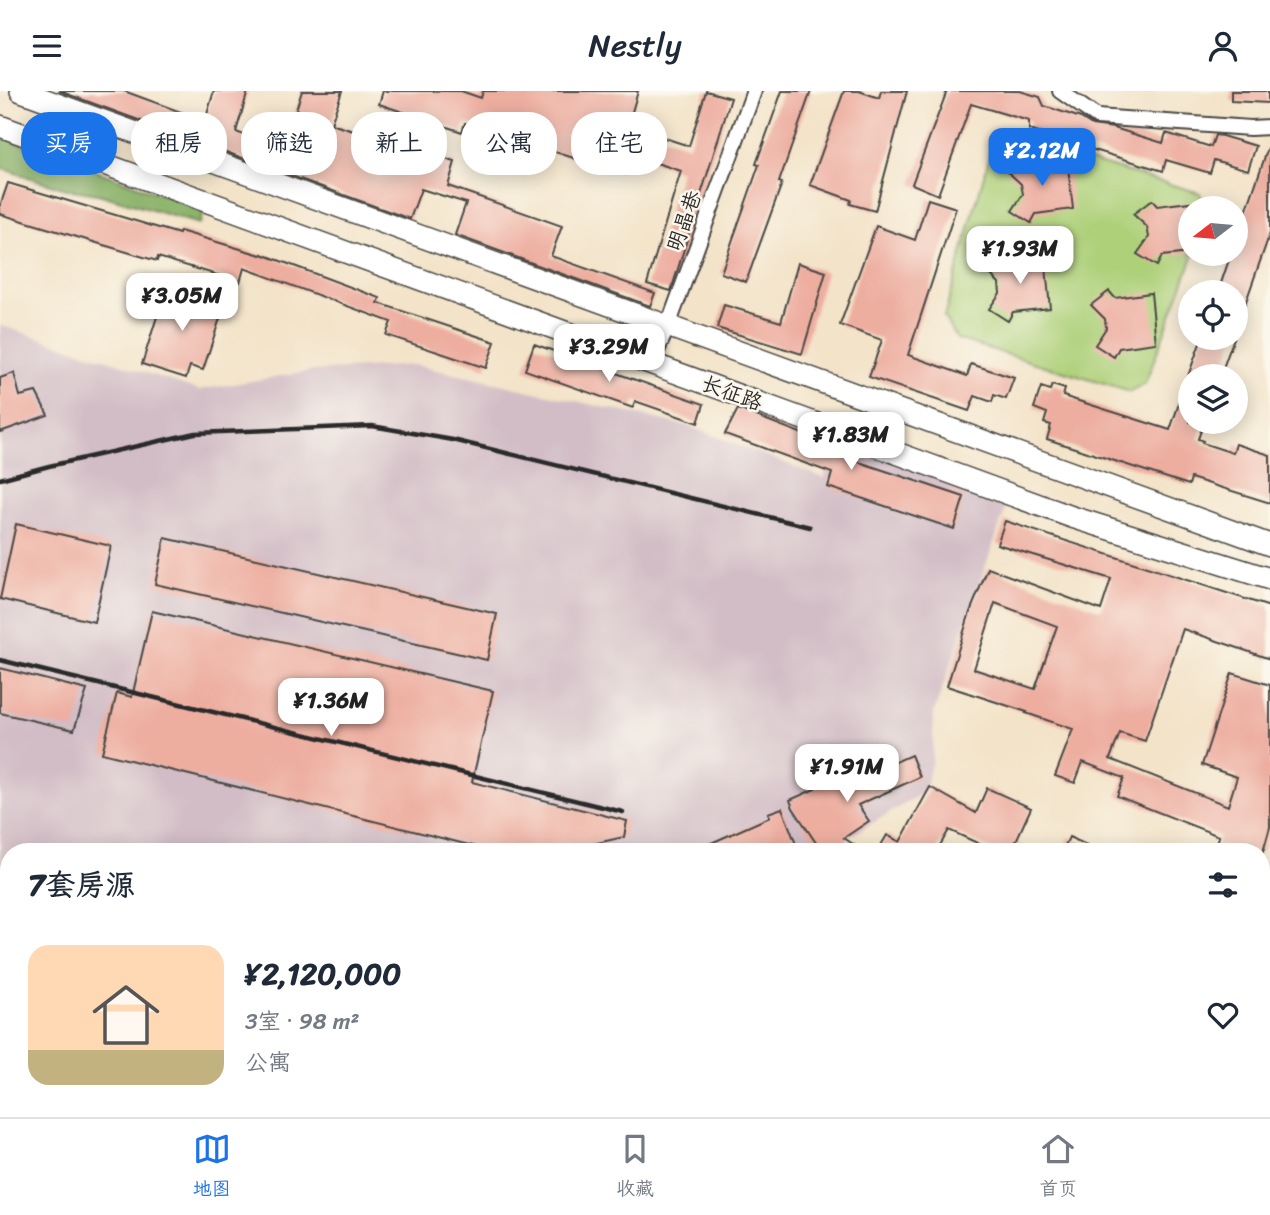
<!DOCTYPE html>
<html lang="zh">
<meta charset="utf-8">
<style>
body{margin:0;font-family:Sriracha,"LXGW WenKai TC",sans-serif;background:#f6f6f7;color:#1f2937;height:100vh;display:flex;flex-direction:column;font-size:26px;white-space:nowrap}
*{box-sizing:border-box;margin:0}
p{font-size:23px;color:#747a83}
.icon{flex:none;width:38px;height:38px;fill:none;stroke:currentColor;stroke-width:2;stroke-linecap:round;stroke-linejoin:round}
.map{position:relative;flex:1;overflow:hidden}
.side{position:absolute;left:0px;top:752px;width:1270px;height:275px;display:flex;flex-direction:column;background:#fff;border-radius:28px 28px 0 0;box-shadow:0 4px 18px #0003}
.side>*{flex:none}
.top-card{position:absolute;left:21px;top:21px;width:700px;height:63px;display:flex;gap:14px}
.needle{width:46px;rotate:254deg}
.tools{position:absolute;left:1178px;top:105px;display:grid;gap:14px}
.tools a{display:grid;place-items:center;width:70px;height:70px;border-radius:50%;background:#fff;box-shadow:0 4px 18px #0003;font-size:35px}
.price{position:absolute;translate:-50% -60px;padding:0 16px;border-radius:14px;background:#fff;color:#222;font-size:23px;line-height:46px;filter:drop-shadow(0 2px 4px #0008)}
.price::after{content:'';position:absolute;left:50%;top:42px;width:21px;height:16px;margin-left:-10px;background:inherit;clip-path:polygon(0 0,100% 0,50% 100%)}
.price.current{background:#1a73e8;color:#fff}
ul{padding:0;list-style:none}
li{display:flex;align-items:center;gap:21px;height:175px;padding:0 28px}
li span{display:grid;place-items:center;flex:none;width:196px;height:140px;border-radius:21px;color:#555}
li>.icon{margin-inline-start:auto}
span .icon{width:84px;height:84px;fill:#fffc;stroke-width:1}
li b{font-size:30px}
h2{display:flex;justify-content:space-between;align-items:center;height:84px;padding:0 28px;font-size:30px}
.chip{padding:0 24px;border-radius:28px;background:#fff;box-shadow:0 4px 18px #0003;font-size:24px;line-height:63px}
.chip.current{background:#1a73e8;color:#fff}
header{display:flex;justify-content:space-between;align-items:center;height:91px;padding:0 28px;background:#fff;font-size:32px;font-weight:600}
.tab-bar{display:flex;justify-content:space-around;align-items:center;height:98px;border-top:2px solid #e0e1e3;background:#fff;font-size:19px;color:#747a83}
.tab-bar a{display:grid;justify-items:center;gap:4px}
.tab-bar .current{color:#1a73e8}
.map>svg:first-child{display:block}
</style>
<header><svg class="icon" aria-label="menu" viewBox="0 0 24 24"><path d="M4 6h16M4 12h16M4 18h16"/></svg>Nestly<svg class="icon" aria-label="person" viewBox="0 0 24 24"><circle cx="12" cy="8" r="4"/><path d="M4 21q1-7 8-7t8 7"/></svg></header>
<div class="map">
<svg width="1270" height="1026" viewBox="0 0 1270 1026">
<rect width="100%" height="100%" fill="#fbf7ec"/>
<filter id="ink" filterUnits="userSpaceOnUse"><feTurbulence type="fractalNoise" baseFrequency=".0143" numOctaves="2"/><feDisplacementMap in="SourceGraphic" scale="14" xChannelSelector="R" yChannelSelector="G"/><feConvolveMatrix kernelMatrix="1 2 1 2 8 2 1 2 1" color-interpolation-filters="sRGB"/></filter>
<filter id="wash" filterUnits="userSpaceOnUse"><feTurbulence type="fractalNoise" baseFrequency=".00686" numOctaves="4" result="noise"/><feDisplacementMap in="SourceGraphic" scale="28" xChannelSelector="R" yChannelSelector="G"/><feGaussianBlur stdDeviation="1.57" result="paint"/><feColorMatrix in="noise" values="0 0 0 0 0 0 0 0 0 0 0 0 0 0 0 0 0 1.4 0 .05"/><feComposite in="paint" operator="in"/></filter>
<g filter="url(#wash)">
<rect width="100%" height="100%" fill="#f3e3c8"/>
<path fill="#d2bdc6" d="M0,234l199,65 111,-19 104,-6 274,61 136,52 16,-46 171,62 -77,218 -2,49 -8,31 -76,46 -10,14h-829v257h462l27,8h-498z"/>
<path fill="#add079" stroke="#6c7e52" stroke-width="2" d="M1006,45l194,57 5,15h-15v46h4l-49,130 -15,8 -173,-53 -13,-22 48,-170z"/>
<path fill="#8ab269" stroke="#5a6e4a" stroke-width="2" d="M0,45l204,74 -5,14 -101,-30 -32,-5 -66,-21z
M0,842l9,2v46l-9,-3z"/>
<g id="blocks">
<path fill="#edaea0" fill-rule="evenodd" d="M59,0h65l81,30 9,-30h34l-12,41 47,18 19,-59h40l-11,33 124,38 -7,24 114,40 -11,30 104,37 -5,13 -195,-71 11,-32 -45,-14 -11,30z
M383,0h78l20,7 2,-7h155l-10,35 61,20 17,-55 25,7 -60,193 -24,-7 34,-113 -55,-18 -6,20 -155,-50 -3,9 -83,-28z
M782,0h29l-32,91 3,1 -36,99 -25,-9 38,-108 -3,-1z
M844,0h15l20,7 2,-7h26l-32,120 -25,-7 1,-4 -41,-15z
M947,0h73l20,6 4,9 37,12 11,7 22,3 49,15 3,-10 45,14 4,-12 7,1 34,10 -8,24 -34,-10 -4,13 -44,-13 -3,11 -134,-41v-9l-58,-17 -33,91 -26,-11z
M1231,0h37v12l-37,-2z
M1268,57h2v85l-33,94 -1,-1v-34h-18l13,-38h5v-13z
M1026,66l6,7 35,-5 6,50 -37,5 -5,9 -19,-12 11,-17 -2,-10 -14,-13z
M8,92l171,51 1,-3 81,24 1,-1 118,44 -2,5 117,39 -9,26 -100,-33 5,-13 -147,-54 -4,14 -82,-25 -1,4 -157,-47v-8z
M928,108l28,9 -48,147 59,21 4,-12 43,14 -8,21 -12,-4 -2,7 -17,-6 -6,15 -100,-34 13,-37 -42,-15 36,-99 39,14z
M1152,109l5,6 33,-4v51l-28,3 -5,10 -20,-12 12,-17 -2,-10 -14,-13z
M1003,165l6,6 36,-4 5,50 -37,4 -5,9 -19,-12 11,-16 -1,-10 -14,-14z
M798,172l28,9 -24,82 -85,-26 7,-23 57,17z
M167,194l41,14 -1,5 16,5 -20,61 -13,-4 -4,12 -44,-14z
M1109,200l6,7 36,-5 5,50 -37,5 -5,9 -19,-12 11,-17 -1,-9 -14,-14z
M1202,247h32l-14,38h-32z
M534,253l170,60 -6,19 -63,-22 -2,7 -108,-38z
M14,282l6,23 16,-4 12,23 -48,17v-54z
M1188,286l2,1v44h14l-6,17 5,2 -1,2 31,10 3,-9 34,11v48l-79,-25 -2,7 -142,-46 4,-14 -7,-2 3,-10 -13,-5 7,-21 9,3 2,-5 13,4 -2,7 107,34z
M738,318l96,37 -2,7 132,44 -10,32 -126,-42 4,-14 -107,-39z
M1005,430l265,86v52l-87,-30 -38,112 -25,-8 -10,26 118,47 9,-29 -35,-12 30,-92 38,12v142l-7,25h-48l4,-16 -102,-40 7,-18 -41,-16 -8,21 -20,-7 18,-47 -47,-16 1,-1 -80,-26 23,-74 18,-44 113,42 10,-31 -114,-35zM995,512l62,23 -22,63 -61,-20z
M16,433l95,22 -17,76 -94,-23z
M165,447l332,76 -10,46 -332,-76z
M152,520l341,80 -21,91 155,39 -3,16 -67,15h-60l-395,-99 15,-60 15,4z
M0,577l87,22 -13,40 -74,-17z
M911,664l9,22 -62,28 11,16 -25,17 21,14h-43l-29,-44 -3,-8 25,-11 -2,-6 20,-8 5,12z
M930,696l46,26 11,-25 44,20 -15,33 4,2 -5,9h-18l-48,-22 -13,22h-59l10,-17 13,7z
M782,717l17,44h-16l-3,-9 -21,9h-68l79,-35 -2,-4z
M1069,746l33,15h-40z"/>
</g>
</g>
<g filter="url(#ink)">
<use href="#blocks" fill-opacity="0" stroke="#494743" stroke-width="2"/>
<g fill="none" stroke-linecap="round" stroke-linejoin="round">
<defs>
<path id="street" d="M1060,0l37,26 153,11 20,-1
M651,273l17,-38 86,-235
M640,1026l2,-8"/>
<path id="primary" d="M21,0l1249,454
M0,35l1072,391 198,62"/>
</defs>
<use href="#street" stroke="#494743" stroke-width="18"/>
<use href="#primary" stroke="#494743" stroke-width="24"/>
<use href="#street" stroke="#fff" stroke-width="14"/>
<use href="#primary" stroke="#fff" stroke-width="21"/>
<path stroke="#2b2b2b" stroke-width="4.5" d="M0,388l49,-13 146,-33 177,-7 81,14 357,87
M0,569l623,152
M0,973l9,3
M153,1018l26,8"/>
</g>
</g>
<g text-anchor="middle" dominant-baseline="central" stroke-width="5" stroke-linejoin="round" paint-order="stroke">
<g font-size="21" fill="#2b2b2b" stroke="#fbf7ec">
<text transform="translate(684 130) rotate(-70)">明晶巷</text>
<text transform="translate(732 302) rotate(20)">长征路</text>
</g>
</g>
</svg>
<div class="tools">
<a><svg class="needle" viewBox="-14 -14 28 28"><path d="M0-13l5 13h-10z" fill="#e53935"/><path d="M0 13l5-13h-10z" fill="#747a83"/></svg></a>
<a><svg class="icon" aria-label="locate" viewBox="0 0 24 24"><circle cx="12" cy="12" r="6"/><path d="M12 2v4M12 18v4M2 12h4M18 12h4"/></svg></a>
<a><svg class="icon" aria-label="layers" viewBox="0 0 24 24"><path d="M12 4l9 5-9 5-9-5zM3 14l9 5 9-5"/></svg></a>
</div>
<b class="price current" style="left:1042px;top:97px">¥2.12M</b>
<b class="price" style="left:1020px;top:195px">¥1.93M</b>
<b class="price" style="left:182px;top:242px">¥3.05M</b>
<b class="price" style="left:609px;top:293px">¥3.29M</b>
<b class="price" style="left:851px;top:381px">¥1.83M</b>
<b class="price" style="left:331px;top:647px">¥1.36M</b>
<b class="price" style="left:847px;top:713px">¥1.91M</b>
<div class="top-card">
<a class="chip current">买房</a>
<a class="chip">租房</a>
<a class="chip">筛选</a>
<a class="chip">新上</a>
<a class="chip">公寓</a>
<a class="chip">住宅</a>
</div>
<section class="side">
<h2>7套房源<svg class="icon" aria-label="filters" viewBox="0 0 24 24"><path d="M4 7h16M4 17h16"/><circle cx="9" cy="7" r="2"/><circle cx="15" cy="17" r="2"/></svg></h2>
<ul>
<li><span style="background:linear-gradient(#ffd9b3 75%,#c2b280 0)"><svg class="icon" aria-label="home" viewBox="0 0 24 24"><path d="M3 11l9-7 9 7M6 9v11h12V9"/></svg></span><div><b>¥2,120,000</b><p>3室 · 98 m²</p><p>公寓</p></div><svg class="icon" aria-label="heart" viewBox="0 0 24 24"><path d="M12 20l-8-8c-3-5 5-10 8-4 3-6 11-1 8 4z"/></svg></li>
</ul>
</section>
</div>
<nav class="tab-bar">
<a class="current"><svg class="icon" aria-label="map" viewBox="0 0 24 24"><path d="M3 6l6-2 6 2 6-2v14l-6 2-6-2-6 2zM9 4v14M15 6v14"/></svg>地图</a>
<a><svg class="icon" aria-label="saved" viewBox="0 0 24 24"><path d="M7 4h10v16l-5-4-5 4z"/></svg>收藏</a>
<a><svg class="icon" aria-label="home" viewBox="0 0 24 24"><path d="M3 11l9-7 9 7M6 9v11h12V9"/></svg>首页</a>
</nav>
